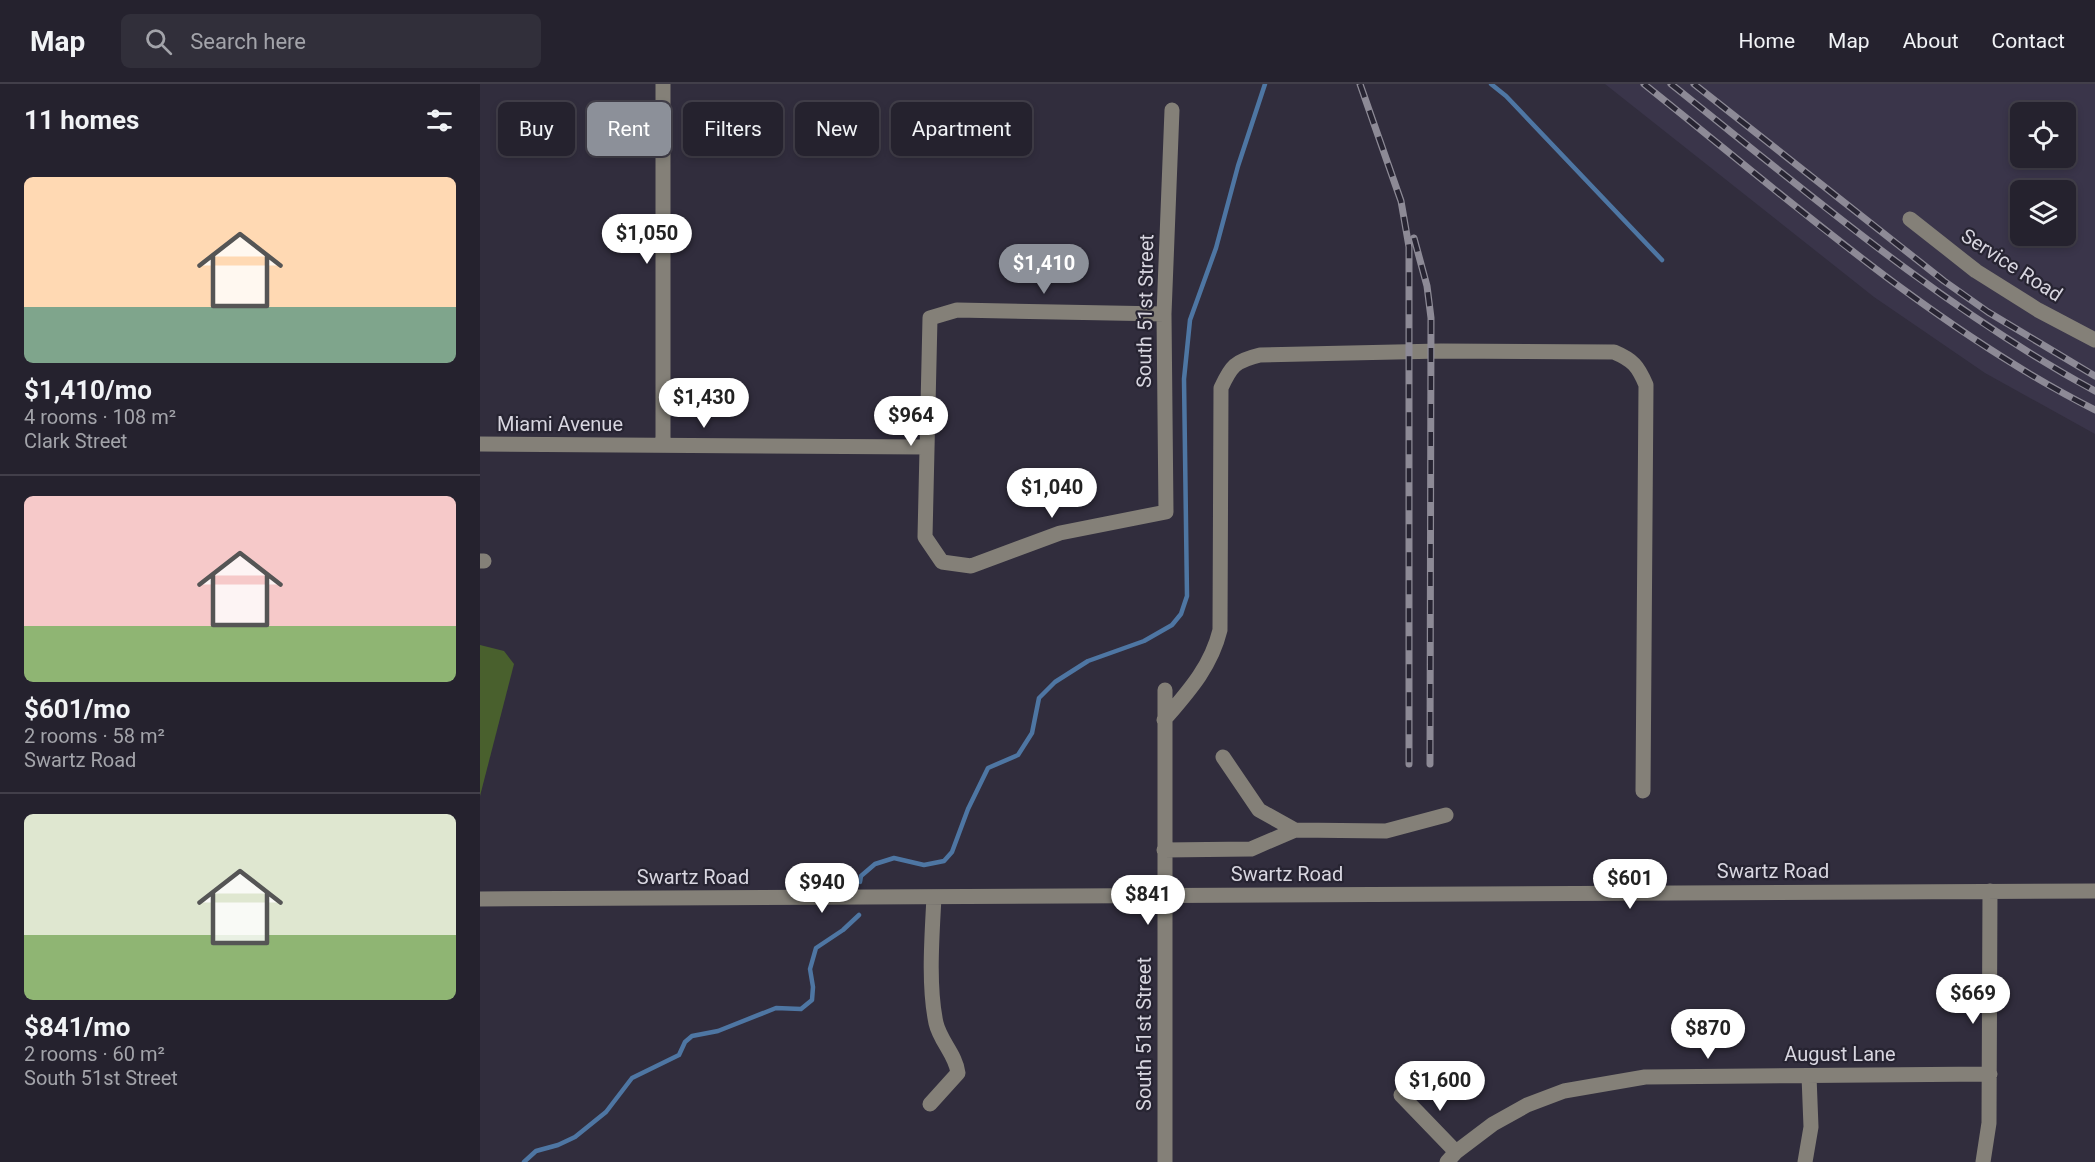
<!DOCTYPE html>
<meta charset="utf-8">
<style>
body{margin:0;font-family:Roboto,sans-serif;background:#312f3a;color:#f1f3f6;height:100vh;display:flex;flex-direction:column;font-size:22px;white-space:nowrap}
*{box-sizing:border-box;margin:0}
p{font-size:20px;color:#a3a4aa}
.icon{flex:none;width:33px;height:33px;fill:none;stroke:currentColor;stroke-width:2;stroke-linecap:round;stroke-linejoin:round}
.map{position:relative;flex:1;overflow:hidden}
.drawer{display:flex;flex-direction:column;background:#25222e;width:480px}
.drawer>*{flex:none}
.top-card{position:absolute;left:18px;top:18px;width:570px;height:54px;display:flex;gap:12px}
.tools{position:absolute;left:1530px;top:18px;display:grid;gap:12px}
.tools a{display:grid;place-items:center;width:66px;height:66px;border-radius:9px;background:#25222e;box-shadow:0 3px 9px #0003,0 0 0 2px #423f4a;font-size:30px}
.price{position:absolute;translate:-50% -51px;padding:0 14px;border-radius:21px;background:#fff;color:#222;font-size:20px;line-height:39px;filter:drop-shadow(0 2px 3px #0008)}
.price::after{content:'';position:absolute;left:50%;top:36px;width:18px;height:14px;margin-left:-9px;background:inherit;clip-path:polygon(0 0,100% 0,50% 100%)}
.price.on{background:#8c9099;color:#fff}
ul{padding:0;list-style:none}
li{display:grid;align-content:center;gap:12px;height:318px;padding:0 24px}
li+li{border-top:2px solid #423f4a}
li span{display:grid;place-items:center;height:186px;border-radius:9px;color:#555}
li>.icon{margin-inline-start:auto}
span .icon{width:108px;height:108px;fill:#fffc;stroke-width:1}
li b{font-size:26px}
h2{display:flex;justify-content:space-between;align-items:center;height:72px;padding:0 24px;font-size:26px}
.pill{padding:0 21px;border-radius:9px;background:#25222e;box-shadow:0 3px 9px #0003,0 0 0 2px #423f4a;font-size:21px;line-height:54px}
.pill.on{background:#8c9099;color:#fff}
header{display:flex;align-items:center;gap:36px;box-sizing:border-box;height:84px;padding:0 30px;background:#25222e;border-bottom:2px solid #423f4a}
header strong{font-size:28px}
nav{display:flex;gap:33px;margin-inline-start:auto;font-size:21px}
.search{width:420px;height:54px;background:#312f3a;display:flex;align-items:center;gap:15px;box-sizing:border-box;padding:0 21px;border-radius:9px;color:#a3a4aa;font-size:22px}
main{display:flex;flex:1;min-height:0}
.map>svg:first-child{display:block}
</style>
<header>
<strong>Map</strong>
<div class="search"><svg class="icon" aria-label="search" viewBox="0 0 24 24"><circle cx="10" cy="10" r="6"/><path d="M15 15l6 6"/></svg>Search here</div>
<nav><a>Home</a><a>Map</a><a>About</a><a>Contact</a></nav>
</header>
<main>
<section class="drawer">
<h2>11 homes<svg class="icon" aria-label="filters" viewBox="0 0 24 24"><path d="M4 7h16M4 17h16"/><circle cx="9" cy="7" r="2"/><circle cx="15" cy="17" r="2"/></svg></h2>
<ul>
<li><span style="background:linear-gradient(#ffd9b3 70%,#7fa58c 0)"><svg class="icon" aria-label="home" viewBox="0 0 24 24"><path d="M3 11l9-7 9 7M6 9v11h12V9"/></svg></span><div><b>$1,410/mo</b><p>4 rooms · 108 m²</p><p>Clark Street</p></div></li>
<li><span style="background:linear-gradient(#f6c9c9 70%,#8fb573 0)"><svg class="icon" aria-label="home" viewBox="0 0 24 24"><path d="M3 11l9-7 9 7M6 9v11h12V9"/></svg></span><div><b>$601/mo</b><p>2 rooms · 58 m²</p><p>Swartz Road</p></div></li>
<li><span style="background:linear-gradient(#dfe7d0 65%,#8fb573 0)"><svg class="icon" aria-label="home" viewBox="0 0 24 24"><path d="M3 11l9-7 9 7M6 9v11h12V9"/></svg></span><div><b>$841/mo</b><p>2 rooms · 60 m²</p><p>South 51st Street</p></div></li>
</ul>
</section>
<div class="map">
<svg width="1615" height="1078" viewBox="0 0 1615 1078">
<rect width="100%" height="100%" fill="#312d3d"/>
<path fill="#3a354a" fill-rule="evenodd" d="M1125,0h490v350l-110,-61 -111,-76zM1540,28h46v46h-46zM1540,106h46v46h-46z"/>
<path fill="#49602d" d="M0,561l24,6 10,13 -34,132z"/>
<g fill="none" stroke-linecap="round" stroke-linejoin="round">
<path stroke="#4e76a3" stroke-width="4.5" d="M1011,0l15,12 156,164
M380,798l1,-6 14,-12 19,-6 30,7 20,-4 8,-9 16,-43 20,-41 30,-13 14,-22 7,-35 16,-16 33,-21 56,-20 28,-16 9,-11 6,-18 -3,-217 6,-59 26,-72 22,-82 27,-82
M44,1078l12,-11 22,-6 17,-8 31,-25 26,-34 47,-23 6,-13 7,-6 26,-5 58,-23 25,1 11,-9 1,-13 -3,-18 6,-21 27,-18 16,-15"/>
<path stroke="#848078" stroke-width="15" d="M1430,135l66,52 62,39 57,30
M684,230l-207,-4 -27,8 -5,219 17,25 29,4 89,-33 106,-21 -2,-198 8,-204
M0,360l447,3
M183,361v-361
M0,477h4
M685,606v472
M684,636c24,-28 47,-53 56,-90l1,-242c10,-22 14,-27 39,-33l181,-4 173,1c19,8 24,14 32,33l-3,406
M743,673l36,53 36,20
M684,766l87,-1 44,-19 91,1 60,-16
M0,815l1615,-8
M921,1011l55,57
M450,1020l28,-31c-2,-18 -18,-32 -22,-50 -8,-38 -4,-87 -2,-126
M967,1078l9,-10 37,-28 34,-19 37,-14 81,-14 345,-3
M1325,1078l6,-35 -2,-51
M1503,1078l6,-39 1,-232"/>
<defs>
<path id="rail" d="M880,0l41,117 8,46v517
M1164,0c142,113 289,244 451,326
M1191,0c137,109 270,223 424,307
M1214,0l250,197 44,31 107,64
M934,154l13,48 4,32 -1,446"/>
</defs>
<use href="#rail" stroke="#8d8a96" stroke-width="7"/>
<use href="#rail" stroke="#272432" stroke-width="4.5" stroke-dasharray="14" stroke-linecap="butt"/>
</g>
<g text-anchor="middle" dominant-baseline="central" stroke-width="4.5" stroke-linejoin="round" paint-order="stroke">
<g font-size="20" fill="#d8d6e0" stroke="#272432">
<text transform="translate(1532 181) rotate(33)">Service Road</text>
<text transform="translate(665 227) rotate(-89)">South 51st Street</text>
<text x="80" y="340">Miami Avenue</text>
<text x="1293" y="787">Swartz Road</text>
<text x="807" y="790">Swartz Road</text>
<text x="213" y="793">Swartz Road</text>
<text transform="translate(664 950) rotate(-90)">South 51st Street</text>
<text x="1360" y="970">August Lane</text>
</g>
</g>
</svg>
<div class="tools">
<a><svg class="icon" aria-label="locate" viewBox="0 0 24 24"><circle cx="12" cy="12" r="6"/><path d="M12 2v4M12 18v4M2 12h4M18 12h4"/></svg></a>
<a><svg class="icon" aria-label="layers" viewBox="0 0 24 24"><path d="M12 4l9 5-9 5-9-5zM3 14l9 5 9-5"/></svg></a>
</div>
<b class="price" style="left:167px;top:181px">$1,050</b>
<b class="price on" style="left:564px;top:211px">$1,410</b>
<b class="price" style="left:224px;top:345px">$1,430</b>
<b class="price" style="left:431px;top:363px">$964</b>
<b class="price" style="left:572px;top:435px">$1,040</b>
<b class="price" style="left:1150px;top:826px">$601</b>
<b class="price" style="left:342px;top:830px">$940</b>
<b class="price" style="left:668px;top:842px">$841</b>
<b class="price" style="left:1493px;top:941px">$669</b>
<b class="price" style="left:1228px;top:976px">$870</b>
<b class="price" style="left:960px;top:1028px">$1,600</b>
<div class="top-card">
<a class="pill">Buy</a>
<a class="pill on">Rent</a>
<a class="pill">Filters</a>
<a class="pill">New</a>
<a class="pill">Apartment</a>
</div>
</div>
</main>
